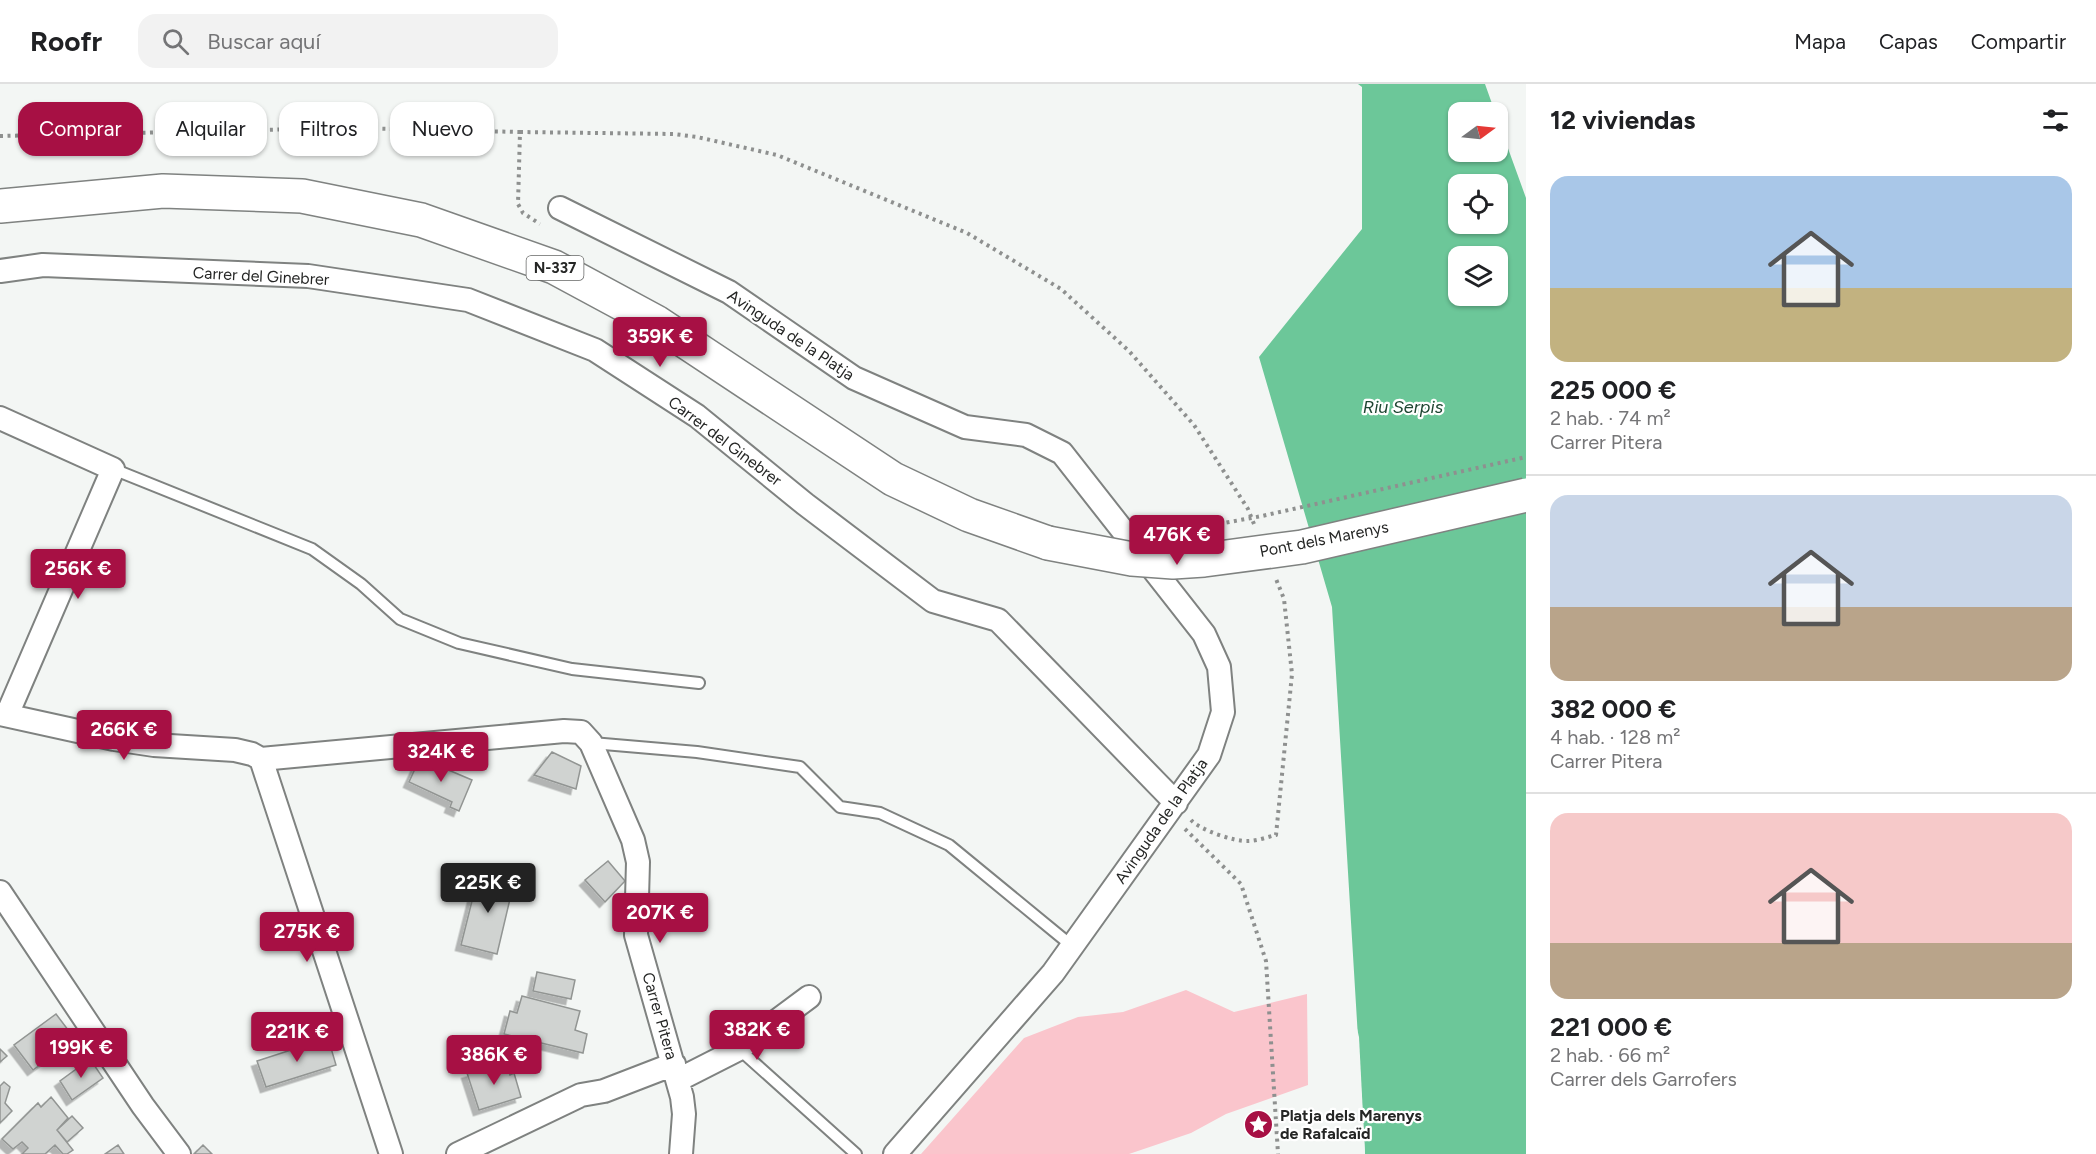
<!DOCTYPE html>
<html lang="es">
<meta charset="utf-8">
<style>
body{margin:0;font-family:Figtree,sans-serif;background:#f2f2f2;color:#202124;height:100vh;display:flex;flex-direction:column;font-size:22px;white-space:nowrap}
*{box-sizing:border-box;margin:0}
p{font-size:20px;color:#757577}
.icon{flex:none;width:33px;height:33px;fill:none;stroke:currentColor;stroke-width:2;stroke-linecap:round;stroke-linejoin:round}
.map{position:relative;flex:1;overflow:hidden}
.panel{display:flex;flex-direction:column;background:#fff;width:570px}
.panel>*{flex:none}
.hud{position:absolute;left:18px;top:18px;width:570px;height:54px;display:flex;gap:12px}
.needle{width:39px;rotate:75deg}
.fabs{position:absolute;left:1448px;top:18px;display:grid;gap:12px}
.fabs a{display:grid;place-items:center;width:60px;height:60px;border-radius:12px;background:#fff;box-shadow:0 2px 4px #0004;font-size:30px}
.price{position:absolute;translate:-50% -51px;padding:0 14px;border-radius:6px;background:#a71044;color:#fff;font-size:20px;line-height:39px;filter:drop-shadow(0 2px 3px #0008)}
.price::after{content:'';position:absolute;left:50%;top:36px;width:18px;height:14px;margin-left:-9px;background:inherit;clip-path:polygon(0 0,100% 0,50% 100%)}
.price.on{background:#222;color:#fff}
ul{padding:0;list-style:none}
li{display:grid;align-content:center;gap:12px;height:318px;padding:0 24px}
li+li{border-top:2px solid #e0e0e0}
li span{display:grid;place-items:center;height:186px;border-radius:18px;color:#555}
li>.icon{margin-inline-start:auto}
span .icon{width:108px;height:108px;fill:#fffc;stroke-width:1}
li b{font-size:26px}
h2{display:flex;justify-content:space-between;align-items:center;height:72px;padding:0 24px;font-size:26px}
.tag{padding:0 21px;border-radius:18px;background:#fff;box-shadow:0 2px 4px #0004;font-size:21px;line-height:54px}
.tag.on{background:#a71044;color:#fff}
header{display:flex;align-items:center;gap:36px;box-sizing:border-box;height:84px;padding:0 30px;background:#fff;border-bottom:2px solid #e0e0e0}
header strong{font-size:28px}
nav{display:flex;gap:33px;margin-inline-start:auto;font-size:21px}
.search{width:420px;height:54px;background:#f2f2f2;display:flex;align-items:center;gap:15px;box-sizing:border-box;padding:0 21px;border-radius:18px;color:#757577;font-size:22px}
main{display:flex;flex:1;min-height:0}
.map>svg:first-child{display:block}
</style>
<header>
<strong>Roofr</strong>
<div class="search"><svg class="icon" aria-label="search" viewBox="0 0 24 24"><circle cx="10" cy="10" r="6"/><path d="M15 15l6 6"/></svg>Buscar aquí</div>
<nav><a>Mapa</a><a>Capas</a><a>Compartir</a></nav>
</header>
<main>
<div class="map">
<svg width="1526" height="1070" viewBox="0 0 1526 1070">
<defs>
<filter id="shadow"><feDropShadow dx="-5.5" dy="5.5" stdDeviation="0" flood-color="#0004"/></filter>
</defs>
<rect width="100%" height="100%" fill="#f3f6f4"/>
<path fill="#fac5cc" d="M1186,906l48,22 73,-18 1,91 -82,29 -35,19 -62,21h-208l103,-116 54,-21 45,-5z"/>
<path fill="#6cc799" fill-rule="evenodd" d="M1358,0h127l10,28h-37v40h39v-34l29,80v956h-161l-33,-547 -73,-250 103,-128v-142zM1458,100h39v40h-39zM1458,172h39v40h-39z"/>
<path fill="#f3f6f4" d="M1355,936l4,17 6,117h-3z"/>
<path fill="#d0d3d1" stroke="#929593" stroke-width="1.5" filter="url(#shadow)" d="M552,668l29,14 -5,23 -42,-14z
M420,674l52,22 -13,31 -9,-4 2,-5 -43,-20z
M608,777l17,20 -20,21 -20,-22z
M479,789l35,9 -17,72 -36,-9z
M537,888l38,8 -4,19 -38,-8z
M522,912l58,15 -5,19 12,4 -4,19 -79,-19 6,-23 7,2z
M56,930l19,25 -42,31 -19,-25z
M328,954l8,27 -70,22 -9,-26z
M0,965l7,7 -7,6z
M90,975l13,19 -31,22 -12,-19z
M506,978l4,13 4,-2 7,24 -42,13 -12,-37z
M4,998l6,5 -5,16 7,8 -12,12v-37z
M51,1013l17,21 -11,12 16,20 -6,4h-4l-8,-9 -10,9h-23l6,-6 -6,-6 -9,7 -11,-10 36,-36 3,4z
M72,1032l11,12 -16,14 -10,-12z
M118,1061l6,9h-19z
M203,1061l9,9h-18z"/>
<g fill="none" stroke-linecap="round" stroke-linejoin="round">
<defs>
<path id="service" d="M113,385l199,80 49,35 39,35 59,24 113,26 127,14
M592,659l105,9 103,15 40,40 40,6 69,32 123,101
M739,965l117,105"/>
<path id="minor" d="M560,124l169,84 125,86 111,49 61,8 36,18 142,181 15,33 4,45 -14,43 -156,218 -158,181
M0,187l43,-6 265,11 160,24 127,50 102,66 108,88 128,97 65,19 178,183
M0,334l113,51 -106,246
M0,630l114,25 40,6 81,5 17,4 9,5 303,-28 17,1 10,11 42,97 5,22 -2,73 46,162 2,17 -3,40
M261,675l130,395
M0,808l143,214 36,48
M678,996l61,-31 70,-52
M458,1070l123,-59 23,-4 70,-27"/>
<path id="trunk" d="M0,122l163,-15 139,5 119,24 133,47 102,55 237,157 76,36 79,28"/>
</defs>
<use href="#service" stroke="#7f8280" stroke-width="14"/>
<use href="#minor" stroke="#7f8280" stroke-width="26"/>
<use href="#trunk" stroke="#7f8280" stroke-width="36"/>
<path stroke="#8e908f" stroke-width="4" stroke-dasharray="3 4.5" stroke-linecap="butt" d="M520,48l154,2 23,3 80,18 190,78 94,56 68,62 65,74 54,84 6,15
M0,52l348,-8 172,4 -2,72 5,9 17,11
M1191,736c9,10 44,22 57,21 9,0 19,-4 28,-6l16,-161 -8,-75 -8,-20
M1185,745l56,55 25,77 12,193"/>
<use href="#service" stroke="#fff" stroke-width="10"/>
<use href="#minor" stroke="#fff" stroke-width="22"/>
<use href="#trunk" stroke="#fff" stroke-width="33"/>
<defs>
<path id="trunk-bridge" d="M1048,459l84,16 41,3 31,-2 98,-13 224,-52"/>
</defs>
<use href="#trunk-bridge" stroke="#7f8280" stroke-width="36" stroke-linecap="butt"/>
<path stroke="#8e908f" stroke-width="4" stroke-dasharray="3 4.5" stroke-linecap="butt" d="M1143,443l47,1
M1197,444l65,-12 264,-59"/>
<use href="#trunk-bridge" stroke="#fff" stroke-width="33"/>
</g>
<defs>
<symbol id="sight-disc" viewBox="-11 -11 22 22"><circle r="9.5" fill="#a71044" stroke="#fff"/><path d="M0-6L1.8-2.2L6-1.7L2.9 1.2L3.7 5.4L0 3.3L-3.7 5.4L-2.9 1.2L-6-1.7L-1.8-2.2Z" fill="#fff"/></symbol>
</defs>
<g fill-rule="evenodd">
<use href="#sight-disc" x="1242" y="1024" width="33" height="33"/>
</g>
<g text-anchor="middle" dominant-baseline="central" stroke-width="4.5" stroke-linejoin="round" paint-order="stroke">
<rect fill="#fff" stroke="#666766" stroke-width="1.5" x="526.5" y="172" width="57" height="24" rx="4.5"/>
<g font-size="15" font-weight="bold" fill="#252625">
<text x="555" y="184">N-337</text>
</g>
<g font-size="16" fill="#252625" stroke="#fff">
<text transform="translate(261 192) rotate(3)">Carrer del Ginebrer</text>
<text transform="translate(791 251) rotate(34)">Avinguda de la Platja</text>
<text transform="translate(725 357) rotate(37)">Carrer del Ginebrer</text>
<text transform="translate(1324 455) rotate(-11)">Pont dels Marenys</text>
<text transform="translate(1161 737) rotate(-55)">Avinguda de la Platja</text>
<text transform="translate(660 932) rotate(74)">Carrer Pitera</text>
</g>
<g font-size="16" font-weight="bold" fill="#252625" stroke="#fff" text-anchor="start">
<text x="1280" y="1031">Platja dels Marenys<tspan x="1280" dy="18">de Rafalcaïd</tspan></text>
</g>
<g font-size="18" font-style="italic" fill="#1d4531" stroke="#fff">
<text x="1403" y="323">Riu Serpis</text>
</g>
</g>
</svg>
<div class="fabs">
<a><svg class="needle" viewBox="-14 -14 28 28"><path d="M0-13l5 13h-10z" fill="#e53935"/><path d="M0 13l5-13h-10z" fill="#757577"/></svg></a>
<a><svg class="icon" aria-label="locate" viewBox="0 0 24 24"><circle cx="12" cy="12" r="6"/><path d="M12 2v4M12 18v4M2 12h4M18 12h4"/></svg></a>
<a><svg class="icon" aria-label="layers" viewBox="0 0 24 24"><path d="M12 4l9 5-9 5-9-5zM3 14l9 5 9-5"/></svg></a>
</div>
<b class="price" style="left:660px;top:284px">359K €</b>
<b class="price" style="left:1177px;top:482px">476K €</b>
<b class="price" style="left:78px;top:516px">256K €</b>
<b class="price" style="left:124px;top:677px">266K €</b>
<b class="price" style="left:441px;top:699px">324K €</b>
<b class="price on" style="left:488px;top:830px">225K €</b>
<b class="price" style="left:660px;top:860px">207K €</b>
<b class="price" style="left:307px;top:879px">275K €</b>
<b class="price" style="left:757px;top:977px">382K €</b>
<b class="price" style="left:297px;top:979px">221K €</b>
<b class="price" style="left:81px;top:995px">199K €</b>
<b class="price" style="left:494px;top:1002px">386K €</b>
<div class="hud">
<a class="tag on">Comprar</a>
<a class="tag">Alquilar</a>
<a class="tag">Filtros</a>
<a class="tag">Nuevo</a>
</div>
</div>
<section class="panel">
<h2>12 viviendas<svg class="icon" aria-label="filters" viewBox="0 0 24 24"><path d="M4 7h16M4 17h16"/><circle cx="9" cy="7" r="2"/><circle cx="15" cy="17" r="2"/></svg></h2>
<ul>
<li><span style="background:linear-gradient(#a9c7e8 60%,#c2b280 0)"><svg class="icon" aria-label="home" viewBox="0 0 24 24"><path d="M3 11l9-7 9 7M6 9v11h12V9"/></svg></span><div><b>225 000 €</b><p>2 hab. · 74 m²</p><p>Carrer Pitera</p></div></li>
<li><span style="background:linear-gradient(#c9d6e8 60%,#b9a48a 0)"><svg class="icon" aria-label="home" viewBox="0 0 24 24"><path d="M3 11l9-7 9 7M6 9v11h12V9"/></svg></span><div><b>382 000 €</b><p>4 hab. · 128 m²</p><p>Carrer Pitera</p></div></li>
<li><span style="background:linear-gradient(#f6c9c9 70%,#b9a48a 0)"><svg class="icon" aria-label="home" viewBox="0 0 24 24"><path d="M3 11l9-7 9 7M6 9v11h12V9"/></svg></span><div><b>221 000 €</b><p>2 hab. · 66 m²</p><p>Carrer dels Garrofers</p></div></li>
</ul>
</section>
</main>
